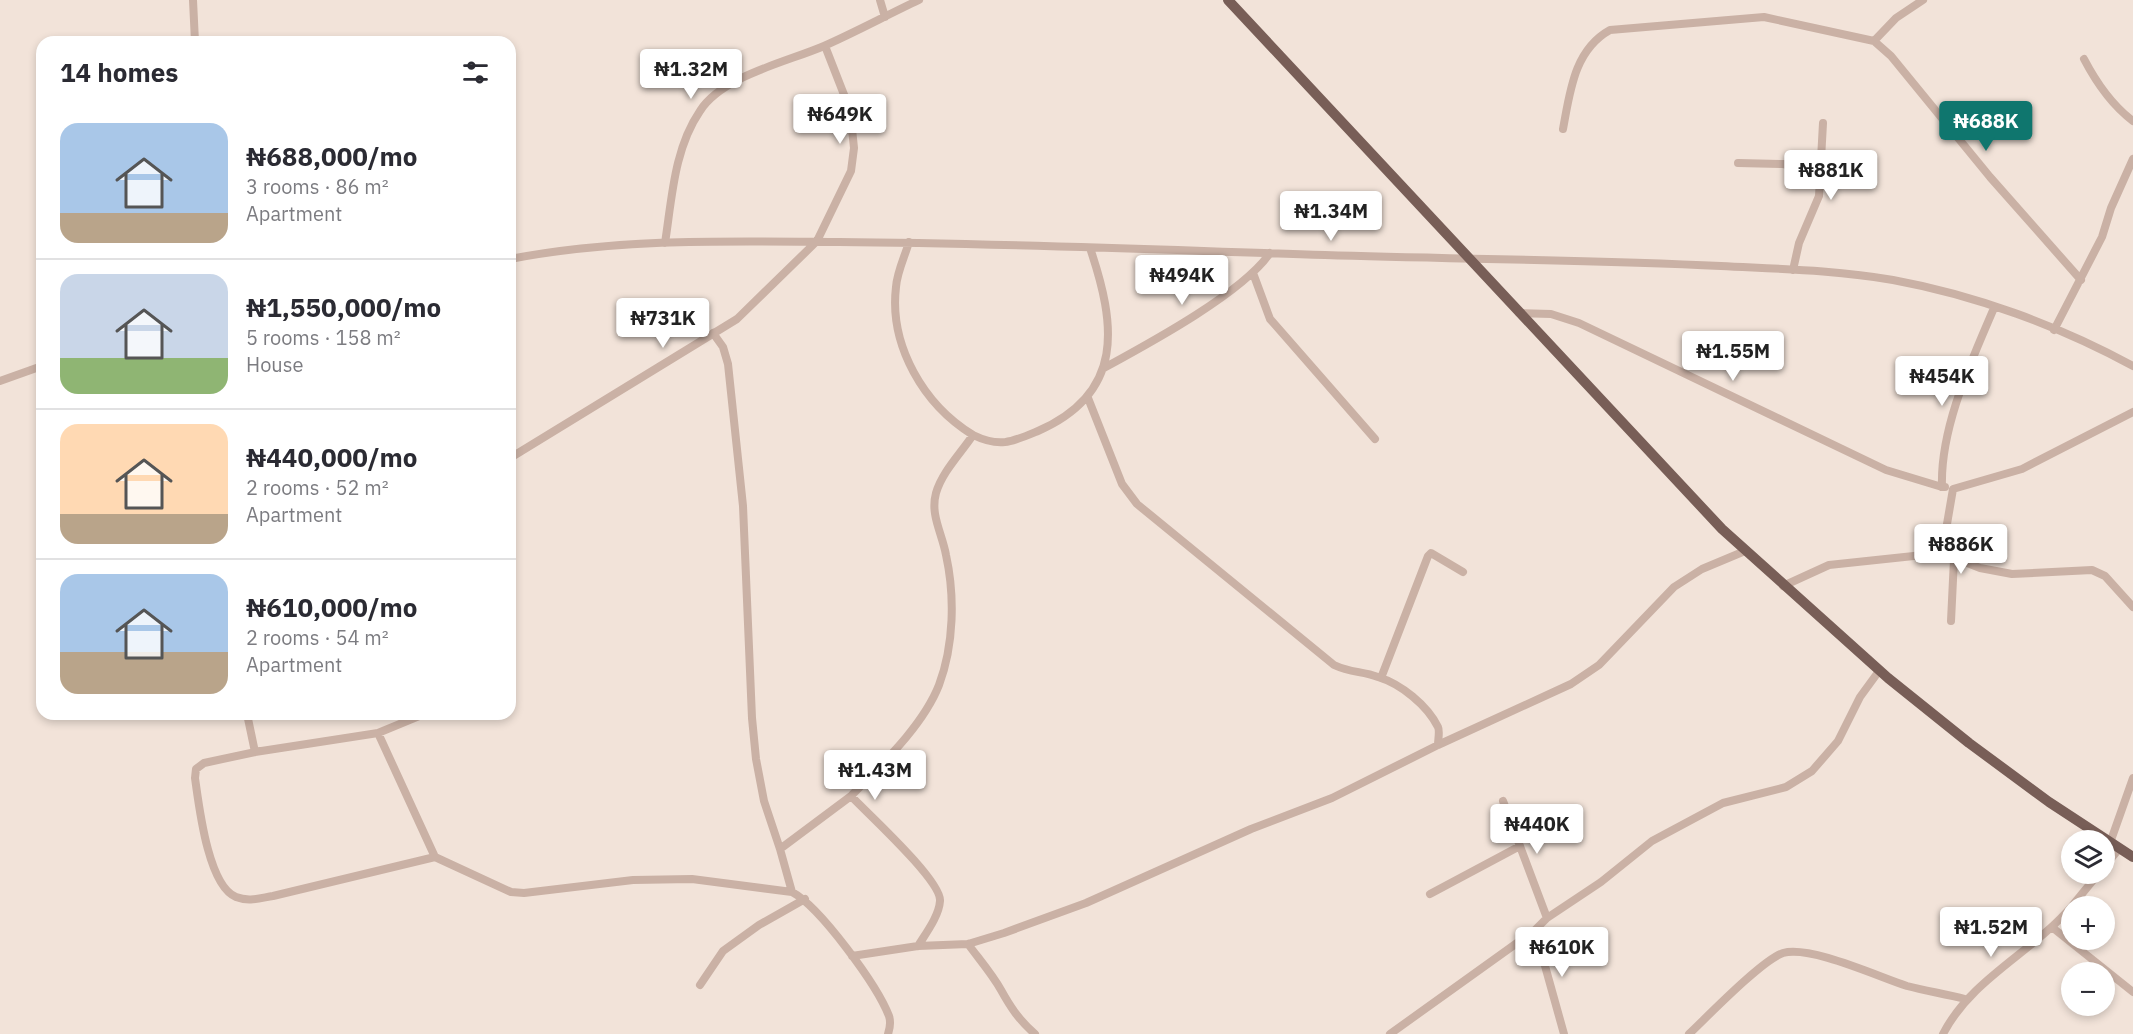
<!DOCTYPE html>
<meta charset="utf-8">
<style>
body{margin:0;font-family:"IBM Plex Sans",sans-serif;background:#f2f2f3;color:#2b2b33;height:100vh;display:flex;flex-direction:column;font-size:22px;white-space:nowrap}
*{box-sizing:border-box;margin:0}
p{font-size:20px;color:#7c7c81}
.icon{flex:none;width:33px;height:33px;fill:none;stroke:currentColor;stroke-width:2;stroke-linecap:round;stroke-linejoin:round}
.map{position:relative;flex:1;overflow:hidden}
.drawer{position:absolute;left:36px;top:36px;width:480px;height:684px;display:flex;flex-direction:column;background:#fff;border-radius:18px;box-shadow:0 3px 9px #0003}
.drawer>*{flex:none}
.tools{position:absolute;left:2061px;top:830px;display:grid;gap:12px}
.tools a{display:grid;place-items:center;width:54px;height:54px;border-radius:50%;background:#fff;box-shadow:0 3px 9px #0003;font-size:30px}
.price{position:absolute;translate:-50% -51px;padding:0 14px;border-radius:6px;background:#fff;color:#222;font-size:20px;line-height:39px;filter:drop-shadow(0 2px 3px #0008)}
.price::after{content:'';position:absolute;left:50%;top:36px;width:18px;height:14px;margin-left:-9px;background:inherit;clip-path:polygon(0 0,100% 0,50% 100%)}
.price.selected{background:#0f766e;color:#fff}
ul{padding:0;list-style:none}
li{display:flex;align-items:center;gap:18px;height:150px;padding:0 24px}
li+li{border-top:2px solid #e1e1e2}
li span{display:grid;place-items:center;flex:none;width:168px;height:120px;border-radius:18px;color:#555}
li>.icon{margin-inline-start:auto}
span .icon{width:72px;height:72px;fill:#fffc;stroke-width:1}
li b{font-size:26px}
h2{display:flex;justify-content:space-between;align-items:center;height:72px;padding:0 24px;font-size:26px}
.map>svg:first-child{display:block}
</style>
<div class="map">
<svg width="2133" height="1034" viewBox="0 0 2133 1034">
<rect width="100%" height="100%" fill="#f2e3d9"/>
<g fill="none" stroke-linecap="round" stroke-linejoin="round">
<path stroke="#cab1a5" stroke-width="8" d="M193,0l2,42
M880,0l5,17
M1874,41l22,-23 27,-18
M2084,59c12,23 29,47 49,62
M1563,129c7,-37 11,-79 47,-99l154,-13 110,24 17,15 99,121 91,103
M1738,163l45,1 38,8
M665,243c7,-45 9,-94 35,-132 22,-35 87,-49 124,-65 32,-14 63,-31 95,-46
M510,259c108,-21 219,-18 329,-17 162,1 324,8 486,13 132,4 264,5 396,11 57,3 115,4 172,14 82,15 167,46 240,86
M1793,270l6,-27 20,-47 4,-73
M1253,273l17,46 105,120
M1519,313l32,1 28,9 307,147 56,17
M2054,330l48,-93 9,-29 22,-49
M713,333l10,14 5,17 15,142 9,212 4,41 8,42 16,48
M1104,368c44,-24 139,-75 166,-115
M0,381l42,-15
M1088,398l34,86 15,20 197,161c17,8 28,6 44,12 23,7 49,28 60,50 2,4 0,12 0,18
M973,435c27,13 39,7 65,-4 87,-38 78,-106 52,-183
M510,458l227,-139 80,-78 34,-70 3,-23 -4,-38 -25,-64
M1945,487h-3c-2,-59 29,-125 52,-179
M1942,553l11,-64 69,-20 111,-57
M1783,586l46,-21 113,-12 38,15 32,6 80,-4 13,6 28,31
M1951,621l3,-62
M1381,678l47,-122 3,-3 32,19
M247,714l8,38 123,-19 46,-19
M378,733l57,124 76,35 13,1 109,-13 59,-1 100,13c28,15 85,93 97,124 2,6 1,12 -1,18
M260,751l-56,12 -8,6 -1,9c4,28 13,108 41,119 13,5 24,1 37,-1l162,-39
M851,796c30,-31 72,-70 88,-111 15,-40 16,-89 7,-130 -4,-22 -16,-40 -10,-62 6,-21 25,-40 37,-58 -49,-30 -84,-89 -77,-148 1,-15 9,-31 13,-45
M1503,801l44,117
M2110,843l23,-65
M2104,867l15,-18
M792,892l-12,-43 71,-53c16,17 91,85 89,105 -1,15 -14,32 -22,45
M1430,894l90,-48
M2072,906l27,-33
M2053,928l80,64
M1535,930l29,104
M968,944c11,15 24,30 33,46 10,18 18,30 34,44
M852,956l66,-10 50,-2 36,-11 82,-30 165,-74 81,-31 106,-53 133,-61 28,-19 75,-78 28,-18 43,-18
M700,985l23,-34 36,-26 46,-26
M1390,1034l145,-104 12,-12 54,-36 51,-41 71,-38 63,-16 26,-16 26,-30 22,-44 19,-26
M1689,1034c18,-17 73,-74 94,-81 27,-8 96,24 124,33 19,5 39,8 58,13
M1943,1034c29,-56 89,-81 129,-128"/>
<path stroke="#785e57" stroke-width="10" d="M1228,0l494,529 166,149 81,65 80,59 84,55"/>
</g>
</svg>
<div class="tools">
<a><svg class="icon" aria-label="layers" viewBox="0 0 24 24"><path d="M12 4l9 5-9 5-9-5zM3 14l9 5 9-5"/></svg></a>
<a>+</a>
<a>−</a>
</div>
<b class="price" style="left:691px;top:100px">₦1.32M</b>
<b class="price" style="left:840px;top:145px">₦649K</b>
<b class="price selected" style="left:1986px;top:152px">₦688K</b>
<b class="price" style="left:1831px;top:201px">₦881K</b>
<b class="price" style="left:1331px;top:242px">₦1.34M</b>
<b class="price" style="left:1182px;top:306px">₦494K</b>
<b class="price" style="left:663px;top:349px">₦731K</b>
<b class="price" style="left:1733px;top:382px">₦1.55M</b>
<b class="price" style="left:1942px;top:407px">₦454K</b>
<b class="price" style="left:1961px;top:575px">₦886K</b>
<b class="price" style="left:875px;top:801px">₦1.43M</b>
<b class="price" style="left:1537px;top:855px">₦440K</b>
<b class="price" style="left:1991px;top:958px">₦1.52M</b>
<b class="price" style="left:1562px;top:978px">₦610K</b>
<section class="drawer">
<h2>14 homes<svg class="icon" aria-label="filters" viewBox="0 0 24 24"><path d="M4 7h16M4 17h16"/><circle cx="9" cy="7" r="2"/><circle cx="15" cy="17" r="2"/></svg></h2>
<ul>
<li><span style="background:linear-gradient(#a9c7e8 75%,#b9a48a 0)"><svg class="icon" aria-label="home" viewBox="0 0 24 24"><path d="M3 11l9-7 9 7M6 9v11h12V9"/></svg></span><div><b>₦688,000/mo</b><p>3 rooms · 86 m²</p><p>Apartment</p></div></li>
<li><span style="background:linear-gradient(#c9d6e8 70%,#8fb573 0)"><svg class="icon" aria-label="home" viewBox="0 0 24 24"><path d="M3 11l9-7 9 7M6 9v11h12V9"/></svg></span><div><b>₦1,550,000/mo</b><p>5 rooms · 158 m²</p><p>House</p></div></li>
<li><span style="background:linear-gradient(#ffd9b3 75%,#b9a48a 0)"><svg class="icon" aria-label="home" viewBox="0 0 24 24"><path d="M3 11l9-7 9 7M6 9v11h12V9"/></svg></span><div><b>₦440,000/mo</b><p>2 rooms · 52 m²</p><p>Apartment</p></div></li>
<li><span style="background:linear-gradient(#a9c7e8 65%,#b9a48a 0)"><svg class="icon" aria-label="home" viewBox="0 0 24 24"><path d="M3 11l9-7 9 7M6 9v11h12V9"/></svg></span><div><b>₦610,000/mo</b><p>2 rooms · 54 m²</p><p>Apartment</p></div></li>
</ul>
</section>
</div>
